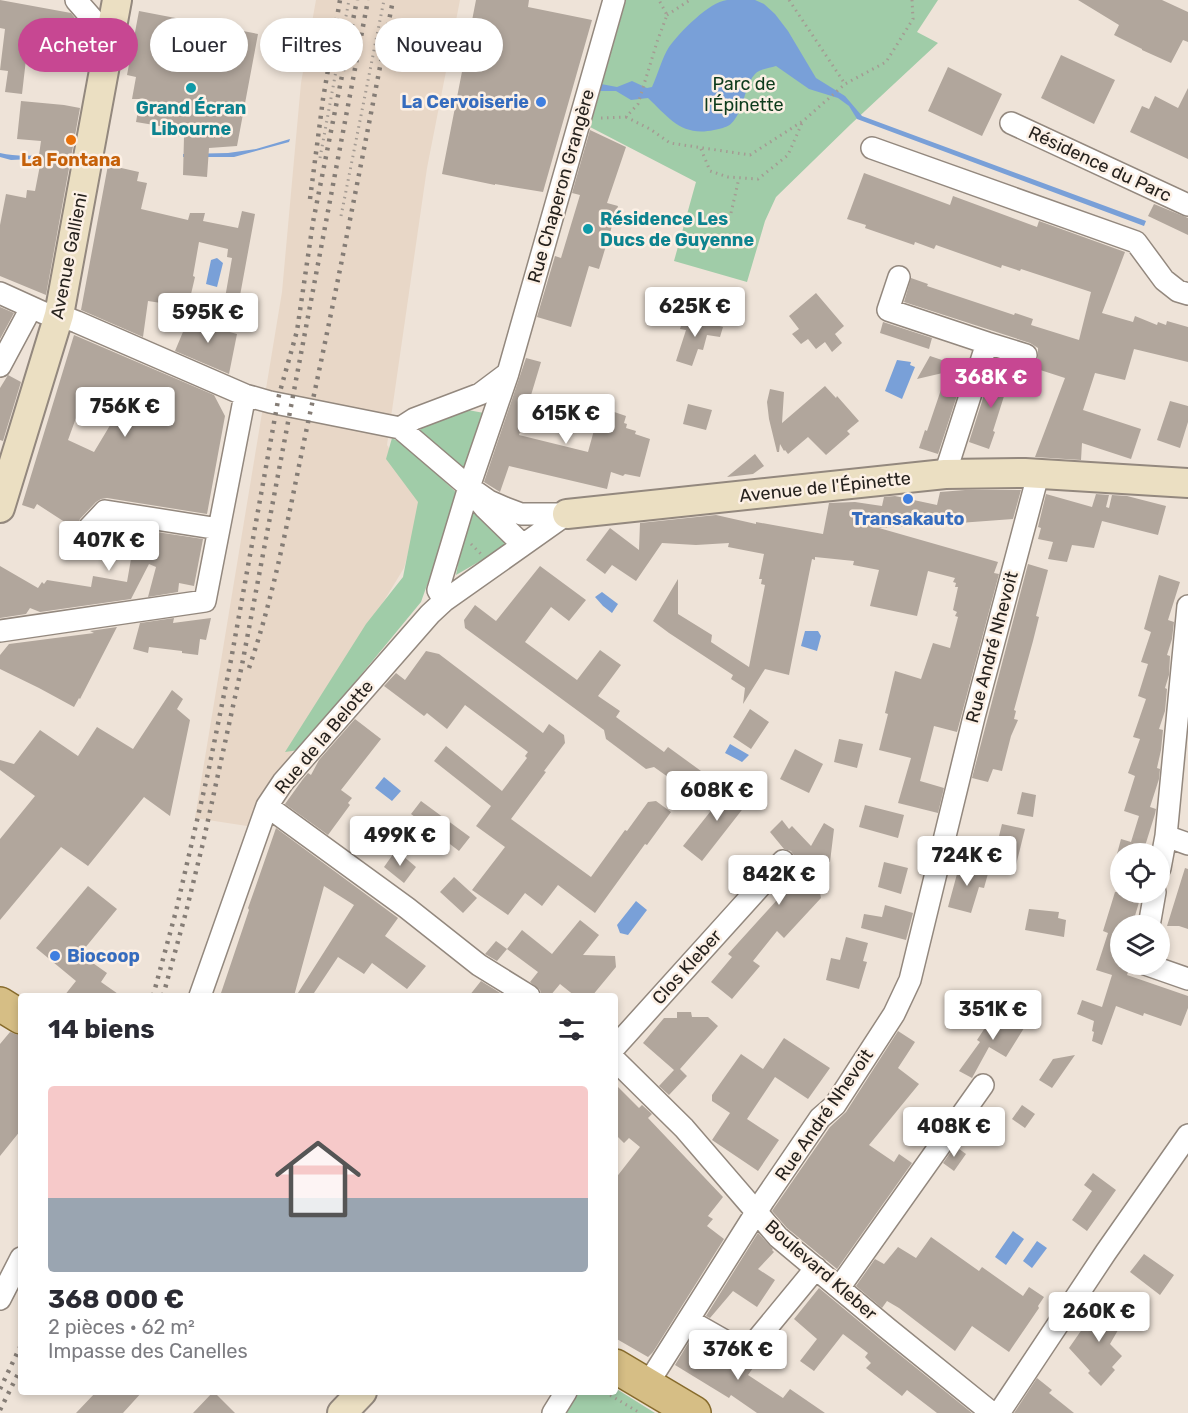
<!DOCTYPE html>
<html lang="fr">
<meta charset="utf-8">
<style>
body{margin:0;font-family:Rubik,sans-serif;background:#f7f7f7;color:#2b2b33;height:100vh;display:flex;flex-direction:column;font-size:22px;white-space:nowrap}
*{box-sizing:border-box;margin:0}
p{font-size:20px;color:#7c7c81}
.icon{flex:none;width:33px;height:33px;fill:none;stroke:currentColor;stroke-width:2;stroke-linecap:round;stroke-linejoin:round}
.map{position:relative;flex:1;overflow:hidden}
.side{position:absolute;left:18px;top:993px;width:600px;height:402px;display:flex;flex-direction:column;background:#fff;border-radius:6px;box-shadow:0 3px 9px #0003}
.side>*{flex:none}
.guide{position:absolute;left:18px;top:18px;width:600px;height:54px;display:flex;gap:12px}
.fabs{position:absolute;left:1110px;top:843px;display:grid;gap:12px}
.fabs a{display:grid;place-items:center;width:60px;height:60px;border-radius:50%;background:#fff;box-shadow:0 3px 9px #0003;font-size:30px}
.price{position:absolute;translate:-50% -51px;padding:0 14px;border-radius:6px;background:#fff;color:#222;font-size:20px;line-height:39px;filter:drop-shadow(0 2px 3px #0008)}
.price::after{content:'';position:absolute;left:50%;top:36px;width:18px;height:14px;margin-left:-9px;background:inherit;clip-path:polygon(0 0,100% 0,50% 100%)}
.price.selected{background:#c74792;color:#fff}
ul{padding:0;list-style:none}
li{display:grid;align-content:center;gap:12px;height:318px;padding:0 30px}
li span{display:grid;place-items:center;height:186px;border-radius:6px;color:#555}
li>.icon{margin-inline-start:auto}
span .icon{width:108px;height:108px;fill:#fffc;stroke-width:1}
li b{font-size:26px}
h2{display:flex;justify-content:space-between;align-items:center;height:72px;padding:0 30px;font-size:26px}
.tag{padding:0 21px;border-radius:27px;background:#fff;box-shadow:0 3px 9px #0003;font-size:21px;line-height:54px}
.tag.selected{background:#c74792;color:#fff}
.map>svg:first-child{display:block}
</style>
<div class="map">
<svg width="1188" height="1413" viewBox="0 0 1188 1413">
<rect width="100%" height="100%" fill="#eee3d8"/>
<path fill="#e8d7c7" d="M316,0h144l-33,168 -40,277 35,56 -18,67 -157,258 -52,-8 87,-526 19,-209z"/>
<path fill="#a0cca8" d="M626,0h312l-21,32 21,11 -87,81 -75,73 -11,24 -18,61 -73,-21 22,-79 -106,-55z
M468,410l16,3 -15,53h-13l-35,-30 -1,-10z
M392,438l16,9 51,48 -38,107 -122,148 -14,2 81,-128 37,-47 15,-75 -32,-43z
M470,503l43,39 -57,33z
M615,1388l40,25h-89l12,-21h37z"/>
<path fill="#79a0d8" d="M727,0h28l9,4 11,10 13,17 28,47 29,18 17,20 284,105 -2,5 -287,-107 -8,-13 -11,-8 -29,-9 -33,-23c-7,2 -16,3 -21,8 -8,8 -11,28 -16,38 -7,14 -11,15 -25,18 -32,7 -45,-12 -66,-32l-17,2 -15,-9h-17l2,-7 16,3 15,-6 15,7 5,-1c6,-13 10,-29 17,-40 11,-15 40,-45 58,-47z
M290,139l-1,3 -55,15h-51v-3l45,-1 28,-4z
M0,153c24,6 49,0 74,1l-1,3 -62,3 -11,-3z
M217,258l6,5 -6,24 -11,-3 5,-24z
M897,360l14,2 -1,3 5,2 -13,32 -17,-8z
M602,592l16,12 -6,9 -9,-7 -8,-9z
M805,631h13l3,5 -4,15 -16,-5z
M730,744l19,11 -7,7 -17,-9z
M384,777l17,14 -9,10 -17,-13z
M636,901l11,9 -19,25 -8,-2 -3,-8z
M1016,993l22,13 -8,13 -22,-13z
M1013,1231l11,8 -18,26 -11,-8z
M1037,1241l10,7 -15,20 -9,-7z"/>
<path fill="#b1a69c" fill-rule="evenodd" d="M0,0l71,13 22,28 -4,20 -19,-4 1,-3 -5,-1v-1l-38,-10 -6,52 -17,-2 3,-21 -8,-1 5,-41 -5,-1z
M476,0h53l-1,7 64,13 -49,172 -48,-8v1l-53,-11z
M1078,0h84l26,12v30l-5,-2 -12,23 -29,-13v-1l-28,-14 5,-10z
M139,11l119,23 -21,112 -28,2 -2,29 -24,-2 1,-38 -13,-2 1,-7 -36,-6 4,-23h-8l4,-22 -9,-2z
M1061,55l54,25 -21,44 -53,-26z
M948,67l54,27 -20,42 -54,-25z
M1188,88v71l-58,-27 12,-26 7,3 6,-13 23,12z
M21,101l43,4 16,3 -34,187 -46,-19v-51l6,-31 20,4 1,-8 8,1 7,-36h-3l2,-14 -24,-2z
M590,130l36,17 -19,56 11,3 -19,63 -10,-3 -18,61 -34,-10 18,-61 6,2 19,-63 -8,-2z
M108,165l31,7 -2,9 10,2 -6,26 47,11 2,-7h15l-2,8 35,7 4,-17 13,3 -16,87 -14,-3 7,-40 -5,-1 1,-8 -29,-7 -6,34 2,1 -7,30 -40,-6 -5,36 -62,-27z
M864,173l86,32 3,-9 84,31 2,-6 86,31 -23,61 31,9 2,-6 22,9 1,-3 8,3 1,-4 21,6v35l-54,-13 -9,31 -30,-7 -12,37 58,19 -10,30 -49,-16 -1,17 -46,-3 30,-79 -34,-11 7,-8v-11l-8,-5 -126,-41 7,-24 17,6 -1,2 87,29 1,-2 18,6 -2,6 48,15 12,-48 -70,-23 -1,2 -18,-6 -1,3 -65,-23 -2,4 -19,-7 -1,3 -49,-17 1,-3 -19,-6z
M1154,204l34,14v17l-40,-19z
M816,293l28,33 -9,8 7,9 -10,9 -7,-10 -9,7 -8,-10 -7,5 -9,-10 7,-5 -10,-13z
M0,307l14,6 -14,26z
M190,315l36,16 11,3 -8,40 -54,-23z
M684,316l39,11 -3,10 -13,-2 -4,15 -5,-1 -6,17 -16,-5 10,-31 -6,-1z
M883,322l49,16 -3,11 -49,-16z
M74,335l140,60 11,21 -18,98 -100,-16 -6,1 -5,3 -16,17 -3,6v5l-40,-26 -3,5 -12,-4zM84,396l34,16 -24,40 -26,-12z
M930,356l36,12 -28,86 -19,-6 6,-18 2,1 20,-59 -30,7z
M526,358l15,4 -22,73 69,17 8,-29 -13,-4 5,-16 38,13 -2,7 3,1 -1,4 10,3 -1,3 15,5 -10,38 -15,-3 -2,2 -12,-4 -4,17 -98,-23 -9,26 -16,-10z
M992,370l22,7 -6,17 -3,-1 -12,38 2,1 -6,17 -20,-7z
M8,375l13,7 -18,59 -3,-1v-52z
M825,386l11,12 1,-2 22,25 -12,10 3,3 -24,21 -18,-18 -20,17 -3,-4 -1,1 -4,-7 -1,8h-2l-8,-33 -2,-17 3,-13 14,3 -2,31z
M1170,401l18,5v16l-8,26 -23,-8z
M688,404l24,6 -6,20 -23,-6z
M755,454l9,12 -11,8 -26,3z
M965,490h56l-8,29 -54,4 -20,-4 -1,5 -59,4 119,34 -4,11 5,1 -42,158 -23,-6 -14,55 24,7 -6,25 -40,-10 13,-45 -32,-8 9,-36 -3,-1 10,-42 26,8 12,-36 17,5 8,-31 -3,-1 2,-4 -4,-2 5,-23h-3l1,-4 -3,-1 2,-4 -27,-7 -11,45 -47,-10 9,-36 -26,-5 1,-4 -39,-4v3l-3,-1 -23,116 -24,-6 -22,35 2,-16 -14,-9 2,-4 -64,-42 -16,-12 25,-42v35l34,21 -1,7 38,25 16,-82 -4,-1 1,-5h-3l5,-25 -36,-7 1,-4 -33,2 -34,-2 -26,38 -24,-16 -7,9 -19,-14 24,-32 29,22 1,-27 76,-8 40,9v-2l67,12 6,-31 26,-1 27,4 2,-9 11,-1 42,9 3,-13z
M1046,494l46,13 4,-13 13,1 -3,12 3,1 3,-13 15,1 39,10 -8,29 -56,-14 -8,27 -22,-3 -5,17 -19,-3 5,-17 -15,-3 3,-11 -3,-1z
M110,525l93,14 -9,47 -15,-3 -1,9 -30,5 8,-30 -7,-3 -18,35 -91,13 -10,-4 -4,6 -26,4v-52l38,22 4,-6 2,2 3,-4 44,7 2,-11 34,6 4,-23 -11,-5 -23,-2 -1,8 -33,-7 14,-23 4,8 6,2h5l6,-3z
M1028,564l20,6 -12,46 3,1 -6,24 -19,69 2,1 -2,8 4,1 -7,16 -9,35 -9,-2 -5,13 -16,-4z
M540,566l46,34 -17,21 -18,-14 -26,35 52,38 23,-30 21,15 -23,31 22,15 -4,6 48,35 4,-5 33,24 -12,15 -7,1 -28,-20 -8,2 -40,-30 -2,-9 -139,-102 -1,-8 11,-15 21,16z
M1159,575l21,7 -12,38 6,2 -2,17 -5,16 3,1 -1,19 -4,13 2,1 -2,22 -6,18 4,1 -2,20 -4,18 3,1 -1,10 -9,28 6,2 -1,5 -10,32 6,2 -1,6h-33l4,-15 10,3 8,-26 -15,-5 11,-35 -7,-3 12,-34 -7,-2 13,-38 -8,-3 10,-32 -7,-2 10,-30 -7,-3z
M174,618l-1,5 38,-5 -5,22 -6,-1 -2,16 -16,-2v-2l-33,-4 -1,6 -15,-4 7,-26z
M117,627l-37,72 -1,-1 -5,9 -35,-19 -39,-19v-14l9,-11 85,-11 -4,-2z
M426,651l13,3 104,79 6,-9 15,11 1,8 -21,28 2,1 -35,47 80,58 34,-47 2,1 21,-29 8,-1 15,11 -24,33 -2,-1 -50,69 -37,-28 -16,21 -17,-13 -17,22 -36,-25 33,-43 -29,-21 15,-20 -57,-45 12,-15 56,45 25,-33 -2,-2 3,-4 -63,-47 -18,24 -20,-16 -3,3 -40,-30 12,-13 9,7z
M172,690l11,9 -6,10 13,11 -20,96 -26,-19 -56,69 -27,-19 -61,73v-81l35,-43 -35,-26v-10l14,4 26,-34 38,26 19,-29 36,22z
M750,709l19,13 -18,27 -18,-12z
M355,719l26,20 -40,51 11,8 -4,5 2,2 -22,30 -43,-31 18,-25 5,-6 3,2 8,-15z
M839,739l24,5 -6,24 -23,-6z
M795,749l28,15 -14,29 -29,-14z
M733,783l19,14 -50,64 -19,-15z
M1022,792l14,3 -3,22 -16,-3z
M421,801l49,36 -11,14 -48,-37z
M865,805l39,10 -6,23 -39,-11z
M782,820l7,9 3,-3 19,20 13,-23 10,6 -4,33h-16l7,36 -37,40 -7,-7 -24,30 7,5 -28,33 -21,-17 21,-25 -4,-3 69,-76 -2,-21 -4,-6 -7,-2 -14,-17z
M1002,824l23,5 -9,36 -23,-5z
M276,828l122,90 -13,18 41,30 -19,23 -35,-26 -8,11 -26,-17 -26,39h-16l58,-91 -30,-19 -30,110h-74l29,-86 -1,-2 5,-14z
M396,850l20,17 -12,16 -20,-16z
M884,862l24,6 -7,26 -23,-7z
M960,863l29,7 -5,18 -5,-1 -8,26 -23,-6z
M1185,868l3,1v60l-9,-3h-12z
M454,877l23,21 -14,15 -23,-21z
M88,886l29,23 -37,45 27,19 -6,9 20,14h-57l12,-15 -40,-33z
M1115,892h27l-10,34h-12v38l10,2 -3,9 61,21v12l-7,18 -37,-13 -1,3 -27,-10 -14,39 -10,-4 2,-9 -2,-1 2,-10 -17,-7 5,-14 20,7 10,-32 -16,-5 12,-37 -5,-2z
M885,905l28,8 -7,27 -45,-12 3,-14 18,3z
M1029,909l30,3 -1,6 8,2 -2,17 -39,-7z
M580,920l19,15 -16,20 32,1 1,11 -24,29h-17l-15,-12 -10,12h-8l-2,-6 -10,-8 8,-10 -31,-23 15,-19 30,24z
M846,937l22,6 -5,18 4,1 -8,27 -33,-9 5,-22 9,2z
M496,941l11,8 -10,12 -12,-7z
M481,981l24,15h-36z
M996,1011l28,17 -18,29 -17,-10 -17,31 -13,-7 21,-29 -3,-2z
M677,1012h14l1,5h16l10,9 -38,43 7,7 -18,19 -10,-9 15,-16 -31,-27 21,-25h13z
M898,1031l17,11 -17,26 21,16 -50,61 25,17 5,-8 13,9 -75,106 -50,-41 -15,-17 58,-84 16,-15z
M10,1032l11,4v94l-21,26v-112z
M784,1038l46,30 -22,31 -33,-22 -28,42 32,21 -21,31 -46,-31 18,-27 -18,-12v-6l29,-41 22,15z
M1075,1055l-23,33 -13,-8 14,-21z
M615,1084l24,24 3,-3 10,9 -4,4 75,79 -15,19 5,3 -6,7 17,13 -71,113 -5,5 -33,-19v-159l25,-32 -11,-9 -5,5 -9,-9 3,-4 -3,-3z
M1022,1105l13,9 -10,14 -13,-9z
M928,1115l12,9 -9,13 -13,-9z
M955,1146l11,8 -12,17 -11,-8z
M1093,1173l23,17 -29,41 -15,-11 20,-29 -8,-6z
M758,1233l15,16 -1,1 2,2 -16,17 17,11 -18,27 -24,-16 -23,27 -4,-2z
M931,1237l48,34 3,-4 41,29 6,-9 15,10 -6,9 1,2 -30,44 -37,-26 -17,25 -56,-43 -12,-7 -5,7 -26,-22 19,-27 9,5 14,-17 18,11z
M1144,1254l30,21 -14,20 -30,-23z
M819,1288l60,50 93,75h-35l-30,-23 -5,6 -36,-28 5,-5 -6,-6 3,-4 -25,-19 -29,37 -14,-10 17,-22 -23,-20z
M1101,1302l24,16 -15,26 12,12 -10,11 3,3 -14,16 -13,-13 2,-2 -21,-23z
M692,1337l48,27 8,1 5,3 -5,7 35,23 7,-9 35,24h-68l-26,-18 -2,3 -54,-33z
M1037,1378l15,12 -3,3 25,20h-60z
M96,1392h46l-19,21h-47z
M213,1392h1l21,21h-42z"/>
<g fill="none" stroke-linecap="round" stroke-linejoin="round">
<defs>
<path id="street" d="M76,0l34,39
M1011,123l177,82
M872,148l264,94 28,38 14,11 10,3
M899,277l-11,33 99,33
M0,293l44,20 15,2 18,7 168,73 25,7 130,26 69,59 20,14 16,7 16,6h46
M0,366l31,-58
M400,428l14,-9 66,-25 28,-21
M945,474l42,-131 39,12
M480,502l5,6 38,37
M89,528l16,-17 114,18
M444,601l-6,-11 31,-103 39,-114 106,-373
M0,631l205,-30 40,-206
M267,806l140,102 72,57 50,31
M1166,836l22,8
M1160,868l6,-32 22,-230
M1149,926l6,-34
M1145,964l43,15
M200,996l67,-190 16,-24 147,-168 14,-13 123,-87
M615,1047l168,-186
M615,1060l69,68 94,109 109,91 105,85
M839,1288l144,-203
M0,1299l21,-41
M688,1320l58,33 70,-85
M647,1385l117,-185 56,-82 15,-13 59,-91 16,-34 64,-263 64,-242
M553,1413l13,-21
M999,1413l107,-161 82,-117"/>
<path id="secondary" d="M0,508l59,-193 58,-315
M567,514l378,-40 80,-1 163,10
M342,1413l20,-21"/>
<path id="primary" d="M0,1004l21,13
M615,1366l79,47"/>
</defs>
<use href="#street" stroke="#93887e" stroke-width="24"/>
<use href="#secondary" stroke="#93887e" stroke-width="32"/>
<use href="#primary" stroke="#876b2c" stroke-width="36"/>
<path stroke="#a49b93" stroke-width="3" stroke-dasharray="1.5 4.5" stroke-linecap="butt" d="M789,0l56,84
M667,15l23,-15
M626,117l24,12 20,14 80,12 53,-34 42,-37 41,-22 27,-43 -1,-19
M601,118l25,-1 12,-13 19,-62 10,-27 -8,-15
M701,149l9,22 18,6 30,2 30,-24 14,-32
M320,158l29,-158
M731,213l8,-35
M341,216l43,-216
M471,544l10,10
M605,1392l35,21"/>
<use href="#street" stroke="#fff" stroke-width="21"/>
<use href="#secondary" stroke="#ebdfc2" stroke-width="28"/>
<use href="#primary" stroke="#d6be85" stroke-width="33"/>
<path stroke="#857d76" stroke-width="4.5" stroke-dasharray="3 6" stroke-linecap="butt" d="M310,199l13,-100 17,-99
M249,668c28,-81 42,-167 60,-250 30,-139 57,-279 84,-418
M153,996l23,-85 32,-138 23,-113 48,-265 18,-64 16,-109 44,-222
M163,996l23,-84 17,-69 39,-178 126,-665
M0,1389l21,-44
M0,1410l21,-42"/>
</g>
<g fill="#0f9aa8" stroke="#fcf0e5" stroke-width="2">
<circle cx="191" cy="88" r="6"/>
<circle cx="588" cy="229" r="6"/>
</g>
<g fill="#3f7fe0" stroke="#fcf0e5" stroke-width="2">
<circle cx="541" cy="102" r="6"/>
<circle cx="908" cy="499" r="6"/>
<circle cx="55" cy="956" r="6"/>
</g>
<circle fill="#e8710a" stroke="#fcf0e5" stroke-width="2" cx="71" cy="140" r="6"/>
<g text-anchor="middle" dominant-baseline="central" stroke-width="5" stroke-linejoin="round" paint-order="stroke">
<g font-size="18" fill="#0d3b1c" stroke="#fcf0e5">
<text x="744" y="84">Parc de<tspan x="744" dy="21">l'Épinette</tspan></text>
</g>
<g font-size="18" font-weight="bold" fill="#366cbe" stroke="#fcf0e5" text-anchor="end">
<text x="529" y="102">La Cervoiserie</text>
<text x="908" y="519" text-anchor="middle">Transakauto</text>
<text x="67" y="956" text-anchor="start">Biocoop</text>
</g>
<g font-size="18" font-weight="bold" fill="#0d838f" stroke="#fcf0e5">
<text x="191" y="108">Grand Écran<tspan x="191" dy="21">Libourne</tspan></text>
<text x="600" y="219" text-anchor="start">Résidence Les<tspan x="600" dy="21">Ducs de Guyenne</tspan></text>
</g>
<g font-size="18" font-weight="bold" fill="#c56008" stroke="#fcf0e5">
<text x="71" y="160">La Fontana</text>
</g>
<g font-size="18" fill="#26221e" stroke="#fcf0e5">
<text transform="translate(1100 164) rotate(25)">Résidence du Parc</text>
<text transform="translate(561 186) rotate(-74)">Rue Chaperon Grangère</text>
<text transform="translate(69 256) rotate(-79)">Avenue Gallieni</text>
<text transform="translate(825 487) rotate(-6)">Avenue de l'Épinette</text>
<text transform="translate(992 647) rotate(-75)">Rue André Nhevoit</text>
<text transform="translate(324 737) rotate(-50)">Rue de la Belotte</text>
<text transform="translate(687 967) rotate(-48)">Clos Kleber</text>
<text transform="translate(824 1115) rotate(-55)">Rue André Nhevoit</text>
<text transform="translate(821 1270) rotate(41)">Boulevard Kleber</text>
</g>
</g>
</svg>
<div class="fabs">
<a><svg class="icon" aria-label="locate" viewBox="0 0 24 24"><circle cx="12" cy="12" r="6"/><path d="M12 2v4M12 18v4M2 12h4M18 12h4"/></svg></a>
<a><svg class="icon" aria-label="layers" viewBox="0 0 24 24"><path d="M12 4l9 5-9 5-9-5zM3 14l9 5 9-5"/></svg></a>
</div>
<b class="price" style="left:695px;top:338px">625K €</b>
<b class="price" style="left:208px;top:344px">595K €</b>
<b class="price selected" style="left:991px;top:409px">368K €</b>
<b class="price" style="left:125px;top:438px">756K €</b>
<b class="price" style="left:566px;top:445px">615K €</b>
<b class="price" style="left:109px;top:572px">407K €</b>
<b class="price" style="left:717px;top:822px">608K €</b>
<b class="price" style="left:400px;top:867px">499K €</b>
<b class="price" style="left:967px;top:887px">724K €</b>
<b class="price" style="left:779px;top:906px">842K €</b>
<b class="price" style="left:993px;top:1041px">351K €</b>
<b class="price" style="left:954px;top:1158px">408K €</b>
<b class="price" style="left:1099px;top:1343px">260K €</b>
<b class="price" style="left:738px;top:1381px">376K €</b>
<div class="guide">
<a class="tag selected">Acheter</a>
<a class="tag">Louer</a>
<a class="tag">Filtres</a>
<a class="tag">Nouveau</a>
</div>
<section class="side">
<h2>14 biens<svg class="icon" aria-label="filters" viewBox="0 0 24 24"><path d="M4 7h16M4 17h16"/><circle cx="9" cy="7" r="2"/><circle cx="15" cy="17" r="2"/></svg></h2>
<ul>
<li><span style="background:linear-gradient(#f6c9c9 60%,#9aa5b1 0)"><svg class="icon" aria-label="home" viewBox="0 0 24 24"><path d="M3 11l9-7 9 7M6 9v11h12V9"/></svg></span><div><b>368 000 €</b><p>2 pièces · 62 m²</p><p>Impasse des Canelles</p></div></li>
</ul>
</section>
</div>
